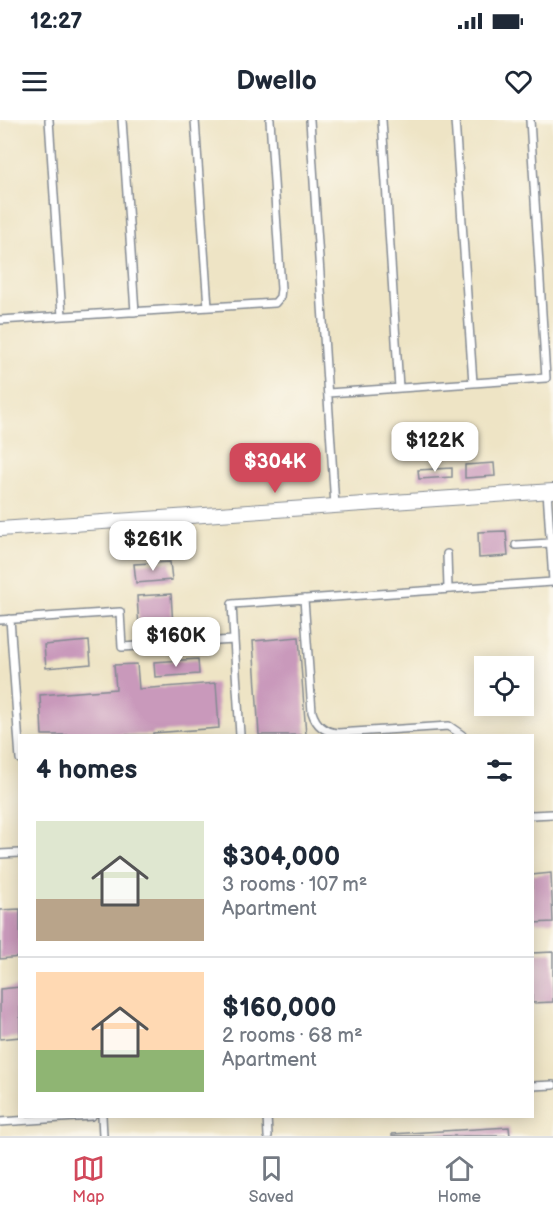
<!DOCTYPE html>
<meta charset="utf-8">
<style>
body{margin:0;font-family:"Balsamiq Sans",sans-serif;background:#f6f6f7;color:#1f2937;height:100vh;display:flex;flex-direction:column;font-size:22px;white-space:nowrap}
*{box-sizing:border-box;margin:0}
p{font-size:20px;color:#747a83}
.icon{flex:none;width:33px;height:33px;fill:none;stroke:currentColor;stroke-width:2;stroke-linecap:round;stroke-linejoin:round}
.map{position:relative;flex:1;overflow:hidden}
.panel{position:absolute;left:18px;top:614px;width:516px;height:384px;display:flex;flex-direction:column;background:#fff;border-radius:0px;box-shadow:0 3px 15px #0003}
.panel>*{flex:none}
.fabs{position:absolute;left:474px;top:536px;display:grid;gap:12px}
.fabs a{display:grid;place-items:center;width:60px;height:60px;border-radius:0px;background:#fff;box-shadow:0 3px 15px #0003;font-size:30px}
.price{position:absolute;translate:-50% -51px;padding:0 14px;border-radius:12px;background:#fff;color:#222;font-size:20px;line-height:39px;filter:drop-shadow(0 2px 3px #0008)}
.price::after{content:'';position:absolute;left:50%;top:36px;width:18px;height:14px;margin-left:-9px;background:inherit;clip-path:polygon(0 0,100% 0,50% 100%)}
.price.active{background:#d1495b;color:#fff}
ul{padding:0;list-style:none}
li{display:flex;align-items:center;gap:18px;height:150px;padding:0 18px}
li+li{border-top:2px solid #e0e1e3}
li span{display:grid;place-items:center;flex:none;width:168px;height:120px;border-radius:0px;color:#555}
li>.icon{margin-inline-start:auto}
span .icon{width:72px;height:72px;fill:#fffc;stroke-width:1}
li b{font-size:26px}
h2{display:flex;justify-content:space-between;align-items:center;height:72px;padding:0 18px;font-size:26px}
.status{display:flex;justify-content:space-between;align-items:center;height:42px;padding:0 30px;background:#fff;direction:ltr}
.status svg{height:16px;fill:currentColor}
header{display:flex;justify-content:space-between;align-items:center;height:78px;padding:0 18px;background:#fff;font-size:27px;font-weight:700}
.tabs{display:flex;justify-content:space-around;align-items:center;height:84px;border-top:2px solid #e0e1e3;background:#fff;font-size:16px;color:#747a83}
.tabs a{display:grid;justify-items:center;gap:3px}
.tabs .active{color:#d1495b}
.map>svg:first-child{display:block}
</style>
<div class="status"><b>12:27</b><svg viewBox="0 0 49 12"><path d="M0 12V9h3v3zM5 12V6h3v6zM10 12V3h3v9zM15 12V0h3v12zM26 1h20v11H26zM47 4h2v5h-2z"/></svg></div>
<header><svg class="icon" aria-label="menu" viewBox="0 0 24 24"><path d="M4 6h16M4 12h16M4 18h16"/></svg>Dwello<svg class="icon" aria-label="heart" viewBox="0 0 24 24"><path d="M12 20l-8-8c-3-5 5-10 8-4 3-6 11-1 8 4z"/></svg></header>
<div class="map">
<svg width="553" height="1016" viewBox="0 0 553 1016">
<rect width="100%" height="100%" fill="#fbf7ec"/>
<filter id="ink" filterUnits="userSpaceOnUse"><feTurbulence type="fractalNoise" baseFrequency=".0167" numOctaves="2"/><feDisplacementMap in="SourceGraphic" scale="12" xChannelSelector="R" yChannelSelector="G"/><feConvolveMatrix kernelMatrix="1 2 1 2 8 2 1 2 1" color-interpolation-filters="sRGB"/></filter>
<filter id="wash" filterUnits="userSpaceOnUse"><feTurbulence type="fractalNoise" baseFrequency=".008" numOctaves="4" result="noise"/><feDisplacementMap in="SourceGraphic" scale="24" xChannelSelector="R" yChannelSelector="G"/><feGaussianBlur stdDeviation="1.35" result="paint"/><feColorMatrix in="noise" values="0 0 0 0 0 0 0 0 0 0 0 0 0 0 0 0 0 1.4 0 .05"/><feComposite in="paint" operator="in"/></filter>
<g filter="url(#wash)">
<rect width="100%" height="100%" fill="#eee4c5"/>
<g id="blocks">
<path fill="#c999bb" d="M494,343l1,13 -30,2v-13z
M452,348v9l-33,2 -1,-9z
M506,411l2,25 -29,2 -1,-26z
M170,442l2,18 -36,3 -2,-19z
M171,474l2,32 -34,2 -2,-32z
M299,517l7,98h-47l-6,-94z
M89,521l2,23 -45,4 -2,-23z
M198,539l1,15 -44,3 -1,-15z
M137,544l2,25 77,-6 3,45 -66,5v2h-111l-2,-40 76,-6 -2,-24z
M551,753l2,49 -21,1v-48z
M20,789v48l-20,2v-49z
M553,832v50l-21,1v-50z
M20,867v50l-20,2v-50z
M509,1007l1,9h-118v-2z"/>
</g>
</g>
<g filter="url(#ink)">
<use href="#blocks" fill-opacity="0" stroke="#848a92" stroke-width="1.5"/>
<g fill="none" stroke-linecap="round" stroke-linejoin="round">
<defs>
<path id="lane" d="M49,0l13,196
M122,0l13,192
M195,0l13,187
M310,0l25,386
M382,0l17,268
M455,0l18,263
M0,200l275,-17 5,-6 1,-8 -11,-169
M328,273l218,-15 -16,-258
M547,371l6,90
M516,425l34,-2
M447,434l1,35
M304,479l8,113c4,13 12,20 26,21l111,-7 13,9
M10,499l10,140
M0,500l120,-8 2,35 112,-7 -2,-36 321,-22
M234,520l6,95
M532,695l21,-1
M0,734l20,-1
M532,966l21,-1
M102,996l1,20
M267,996l1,20
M0,1002l92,-6"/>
<path id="street" d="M0,409l553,-38"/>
</defs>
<use href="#lane" stroke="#848a92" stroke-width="10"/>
<use href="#street" stroke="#848a92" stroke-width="16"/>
<use href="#lane" stroke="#fff" stroke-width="7"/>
<use href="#street" stroke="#fff" stroke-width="14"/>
</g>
</g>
</svg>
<div class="fabs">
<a><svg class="icon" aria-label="locate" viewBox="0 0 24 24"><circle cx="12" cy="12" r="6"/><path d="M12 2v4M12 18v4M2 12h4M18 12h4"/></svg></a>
</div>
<b class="price" style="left:435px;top:353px">$122K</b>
<b class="price active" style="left:275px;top:374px">$304K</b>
<b class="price" style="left:153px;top:452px">$261K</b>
<b class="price" style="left:176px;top:548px">$160K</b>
<section class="panel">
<h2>4 homes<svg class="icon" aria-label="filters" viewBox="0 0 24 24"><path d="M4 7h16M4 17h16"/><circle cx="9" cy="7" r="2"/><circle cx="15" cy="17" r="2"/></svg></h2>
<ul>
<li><span style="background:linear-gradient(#dfe7d0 65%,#b9a48a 0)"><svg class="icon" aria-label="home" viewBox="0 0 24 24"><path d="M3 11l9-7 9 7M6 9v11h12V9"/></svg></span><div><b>$304,000</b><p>3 rooms · 107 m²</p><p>Apartment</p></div></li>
<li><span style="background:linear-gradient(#ffd9b3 65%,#8fb573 0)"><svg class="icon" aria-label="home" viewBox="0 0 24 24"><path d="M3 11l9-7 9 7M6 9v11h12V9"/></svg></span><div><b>$160,000</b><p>2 rooms · 68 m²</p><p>Apartment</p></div></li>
</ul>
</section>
</div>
<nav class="tabs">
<a class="active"><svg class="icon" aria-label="map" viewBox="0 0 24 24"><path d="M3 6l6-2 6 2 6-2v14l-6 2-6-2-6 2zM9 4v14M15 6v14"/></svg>Map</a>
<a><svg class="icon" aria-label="saved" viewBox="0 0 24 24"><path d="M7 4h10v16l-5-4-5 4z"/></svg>Saved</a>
<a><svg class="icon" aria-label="home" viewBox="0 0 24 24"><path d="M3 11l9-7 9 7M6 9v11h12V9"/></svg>Home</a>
</nav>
